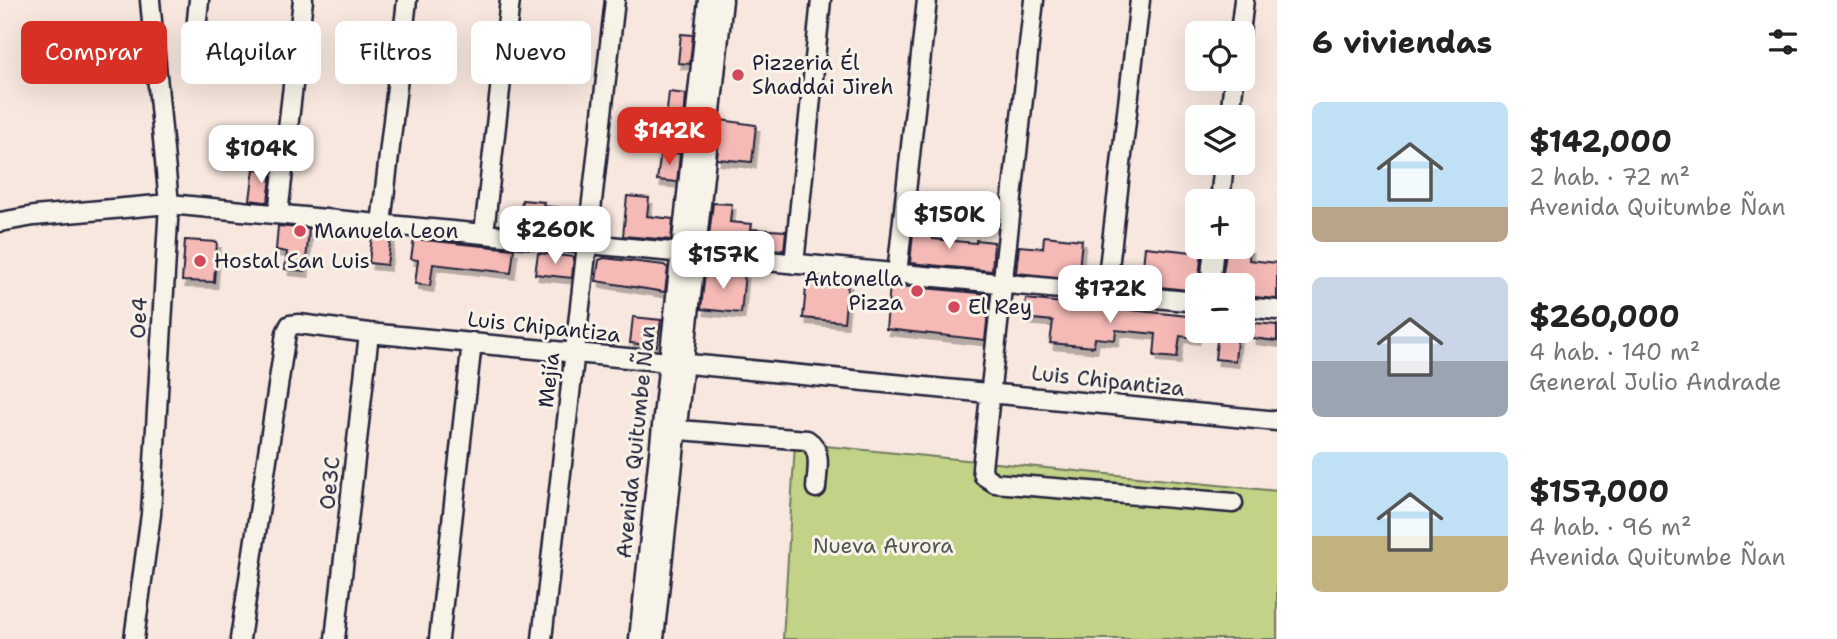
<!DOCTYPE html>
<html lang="es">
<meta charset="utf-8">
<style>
body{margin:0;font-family:"Shantell Sans",sans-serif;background:#f2f2f2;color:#222;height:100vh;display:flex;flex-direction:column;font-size:26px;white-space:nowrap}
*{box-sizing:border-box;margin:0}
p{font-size:23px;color:#767676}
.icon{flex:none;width:38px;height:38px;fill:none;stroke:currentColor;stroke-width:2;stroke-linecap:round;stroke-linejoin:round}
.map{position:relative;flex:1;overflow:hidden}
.details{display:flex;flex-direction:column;background:#fff;width:560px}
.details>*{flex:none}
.top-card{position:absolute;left:21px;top:21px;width:665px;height:63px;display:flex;gap:14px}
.tools{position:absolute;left:1185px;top:21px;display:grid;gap:14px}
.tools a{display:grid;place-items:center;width:70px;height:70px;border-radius:10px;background:#fff;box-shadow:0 7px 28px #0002;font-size:35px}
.price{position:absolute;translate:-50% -60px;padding:0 16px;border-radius:14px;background:#fff;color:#222;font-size:23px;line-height:46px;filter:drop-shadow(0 2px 4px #0008)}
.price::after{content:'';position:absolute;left:50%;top:42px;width:21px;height:16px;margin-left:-10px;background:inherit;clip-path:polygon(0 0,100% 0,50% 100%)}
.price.current{background:#d93025;color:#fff}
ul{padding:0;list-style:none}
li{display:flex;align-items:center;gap:21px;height:175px;padding:0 35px}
li span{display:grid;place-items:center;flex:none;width:196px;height:140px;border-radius:10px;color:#555}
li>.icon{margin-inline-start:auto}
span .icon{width:84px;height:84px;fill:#fffc;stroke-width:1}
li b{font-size:30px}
h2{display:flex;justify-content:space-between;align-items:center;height:84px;padding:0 35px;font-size:30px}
.chip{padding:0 24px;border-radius:10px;background:#fff;box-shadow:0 7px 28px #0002;font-size:24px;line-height:63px}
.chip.current{background:#d93025;color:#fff}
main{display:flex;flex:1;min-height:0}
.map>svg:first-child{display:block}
</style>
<main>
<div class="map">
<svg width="1277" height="639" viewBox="0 0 1277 639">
<defs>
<filter id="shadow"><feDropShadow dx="3.5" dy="6" stdDeviation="0" flood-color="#0004"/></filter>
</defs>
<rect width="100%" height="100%" fill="#f7e7de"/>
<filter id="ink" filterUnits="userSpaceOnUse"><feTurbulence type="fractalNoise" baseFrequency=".0143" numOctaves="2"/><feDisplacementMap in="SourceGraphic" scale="14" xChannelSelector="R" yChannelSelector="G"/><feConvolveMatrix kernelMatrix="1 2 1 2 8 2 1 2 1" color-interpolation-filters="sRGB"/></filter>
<g filter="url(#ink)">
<path fill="#c2d286" stroke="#727a60" stroke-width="2" d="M795,443l482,48v148h-494z"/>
<path fill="#f5b9b6" stroke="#22223b" stroke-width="2" filter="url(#shadow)" d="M681,34l12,1 -3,29 -12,-1z
M669,92l17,2 -2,27 -18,-2z
M721,120l35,5 -4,37 -35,-3z
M661,151l19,3 -3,28 -20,-2z
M254,169l18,2 -4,29 -3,2 -15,-2z
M627,196l22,2 -2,18 26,3 -2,21 -48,-4z
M522,200l22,2 -1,4 37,4 -3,21 -57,-5z
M713,203l19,1 -2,18 22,2 -1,5 35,2 -2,19 -76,-6z
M914,223l20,1 -1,15 43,4v-3l18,2 -2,29 -82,-8z
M278,226l31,3 -4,42 -20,-2 2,-17 -11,-2z
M372,235l19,2 -4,28 -18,-2z
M1044,236l38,4 -4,39 -62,-6 3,-27 24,2z
M414,239l100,10 -3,24 -78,-9 -3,22 -15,-2 3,-24 -7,-1z
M185,240l32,2 -3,40 -32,-1z
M1145,247l57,6 -5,38 -56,-6z
M1227,247h23l-1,13 28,3v36l-35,-3v-11h-21z
M538,253l36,4 -2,21 -37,-4z
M604,258l60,7 4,3 -3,24 -69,-11 3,-21z
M710,269l35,4 -4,40 -40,-4 4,-37z
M807,278l41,4 -4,40 -41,-4z
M890,285l100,9 -5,46 -99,-11z
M1026,299l171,18 -1,21 -16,-2 -3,22 -23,-2 2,-22 -40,-4 -1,10 -20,-2 -1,9 -44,-4 3,-22 -30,-3z
M633,317l28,3 -4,26 -27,-3z
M1254,323l23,2v16l-25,-3z
M1218,331h20l-3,30 -20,-2z"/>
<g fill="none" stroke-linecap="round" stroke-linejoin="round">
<defs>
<path id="minor" d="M1034,0l-52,468 2,8 11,7 238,20
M197,20l2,-20
M1240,33l4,-33
M1230,117l4,-38
M1220,201l4,-38
M278,214l25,-214
M0,222l34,-6 135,-12 1028,98
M381,224l26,-224
M484,233l26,-233
M794,264l27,-264
M897,274l30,-274
M1210,285l4,-38
M1106,294l34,-294
M1242,307l35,3
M667,429l140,11c16,10 10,31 9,48
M134,639l17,-125 18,-310 -19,-204
M240,639l46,-306 4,-8 9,-1 70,9 908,88
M335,639l34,-306
M439,639l33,-297
M542,639l73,-639
M639,639l69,-639
M654,639l69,-639"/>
</defs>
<use href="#minor" stroke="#22223b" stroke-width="23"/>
<use href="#minor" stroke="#f7f3e8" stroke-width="18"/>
</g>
</g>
<g fill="#d1495b" stroke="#f7f3e8" stroke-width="2.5">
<circle cx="738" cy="75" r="7"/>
<circle cx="300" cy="231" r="7"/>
<circle cx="200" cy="261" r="7"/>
<circle cx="917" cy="291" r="7"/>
<circle cx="954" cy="307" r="7"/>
</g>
<g text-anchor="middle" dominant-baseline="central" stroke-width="6" stroke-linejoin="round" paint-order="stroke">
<g font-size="21" fill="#22223b" stroke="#f7f3e8" text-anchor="start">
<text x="752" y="63">Pizzeria Él<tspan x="752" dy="24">Shaddai Jireh</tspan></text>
<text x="314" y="231">Manuela Leon</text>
<text x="214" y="261">Hostal San Luis</text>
<text x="903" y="279" text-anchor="end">Antonella<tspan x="903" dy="24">Pizza</tspan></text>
<text x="968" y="307">El Rey</text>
</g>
<g font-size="21" fill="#22223b" stroke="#f7f3e8">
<text transform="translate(139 318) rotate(-87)">Oe4</text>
<text transform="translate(544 327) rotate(6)">Luis Chipantiza</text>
<text transform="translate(549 380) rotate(-83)">Mejía</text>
<text transform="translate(1108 381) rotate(6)">Luis Chipantiza</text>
<text transform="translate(636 442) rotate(-84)">Avenida Quitumbe Ñan</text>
<text transform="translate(330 483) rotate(-84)">Oe3C</text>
</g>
<g font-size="21" fill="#525752" stroke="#f7f3e8">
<text x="883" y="546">Nueva Aurora</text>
</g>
</g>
</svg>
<div class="tools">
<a><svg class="icon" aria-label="locate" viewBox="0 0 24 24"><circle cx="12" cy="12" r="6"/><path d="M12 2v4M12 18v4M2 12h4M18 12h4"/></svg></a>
<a><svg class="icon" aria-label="layers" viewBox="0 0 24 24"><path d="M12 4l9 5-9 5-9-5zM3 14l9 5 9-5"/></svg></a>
<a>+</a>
<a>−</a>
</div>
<b class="price current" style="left:669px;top:167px">$142K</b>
<b class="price" style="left:261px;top:185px">$104K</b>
<b class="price" style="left:949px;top:251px">$150K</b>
<b class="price" style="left:555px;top:266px">$260K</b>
<b class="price" style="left:723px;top:291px">$157K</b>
<b class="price" style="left:1110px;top:325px">$172K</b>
<div class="top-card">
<a class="chip current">Comprar</a>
<a class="chip">Alquilar</a>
<a class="chip">Filtros</a>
<a class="chip">Nuevo</a>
</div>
</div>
<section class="details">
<h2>6 viviendas<svg class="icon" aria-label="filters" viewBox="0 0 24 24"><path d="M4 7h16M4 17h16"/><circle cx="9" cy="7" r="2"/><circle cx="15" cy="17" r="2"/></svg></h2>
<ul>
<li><span style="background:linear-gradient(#bfe0f5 75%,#b9a48a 0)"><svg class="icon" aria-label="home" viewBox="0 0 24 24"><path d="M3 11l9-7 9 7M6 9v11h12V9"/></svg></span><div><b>$142,000</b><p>2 hab. · 72 m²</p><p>Avenida Quitumbe Ñan</p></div></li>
<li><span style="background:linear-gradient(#c9d6e8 60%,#9aa5b1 0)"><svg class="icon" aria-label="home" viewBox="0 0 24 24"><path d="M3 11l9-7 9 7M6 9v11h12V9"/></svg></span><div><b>$260,000</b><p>4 hab. · 140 m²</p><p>General Julio Andrade</p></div></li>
<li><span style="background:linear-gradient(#bfe0f5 60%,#c2b280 0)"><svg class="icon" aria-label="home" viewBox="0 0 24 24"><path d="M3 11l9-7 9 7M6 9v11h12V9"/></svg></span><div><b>$157,000</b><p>4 hab. · 96 m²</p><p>Avenida Quitumbe Ñan</p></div></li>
</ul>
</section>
</main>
